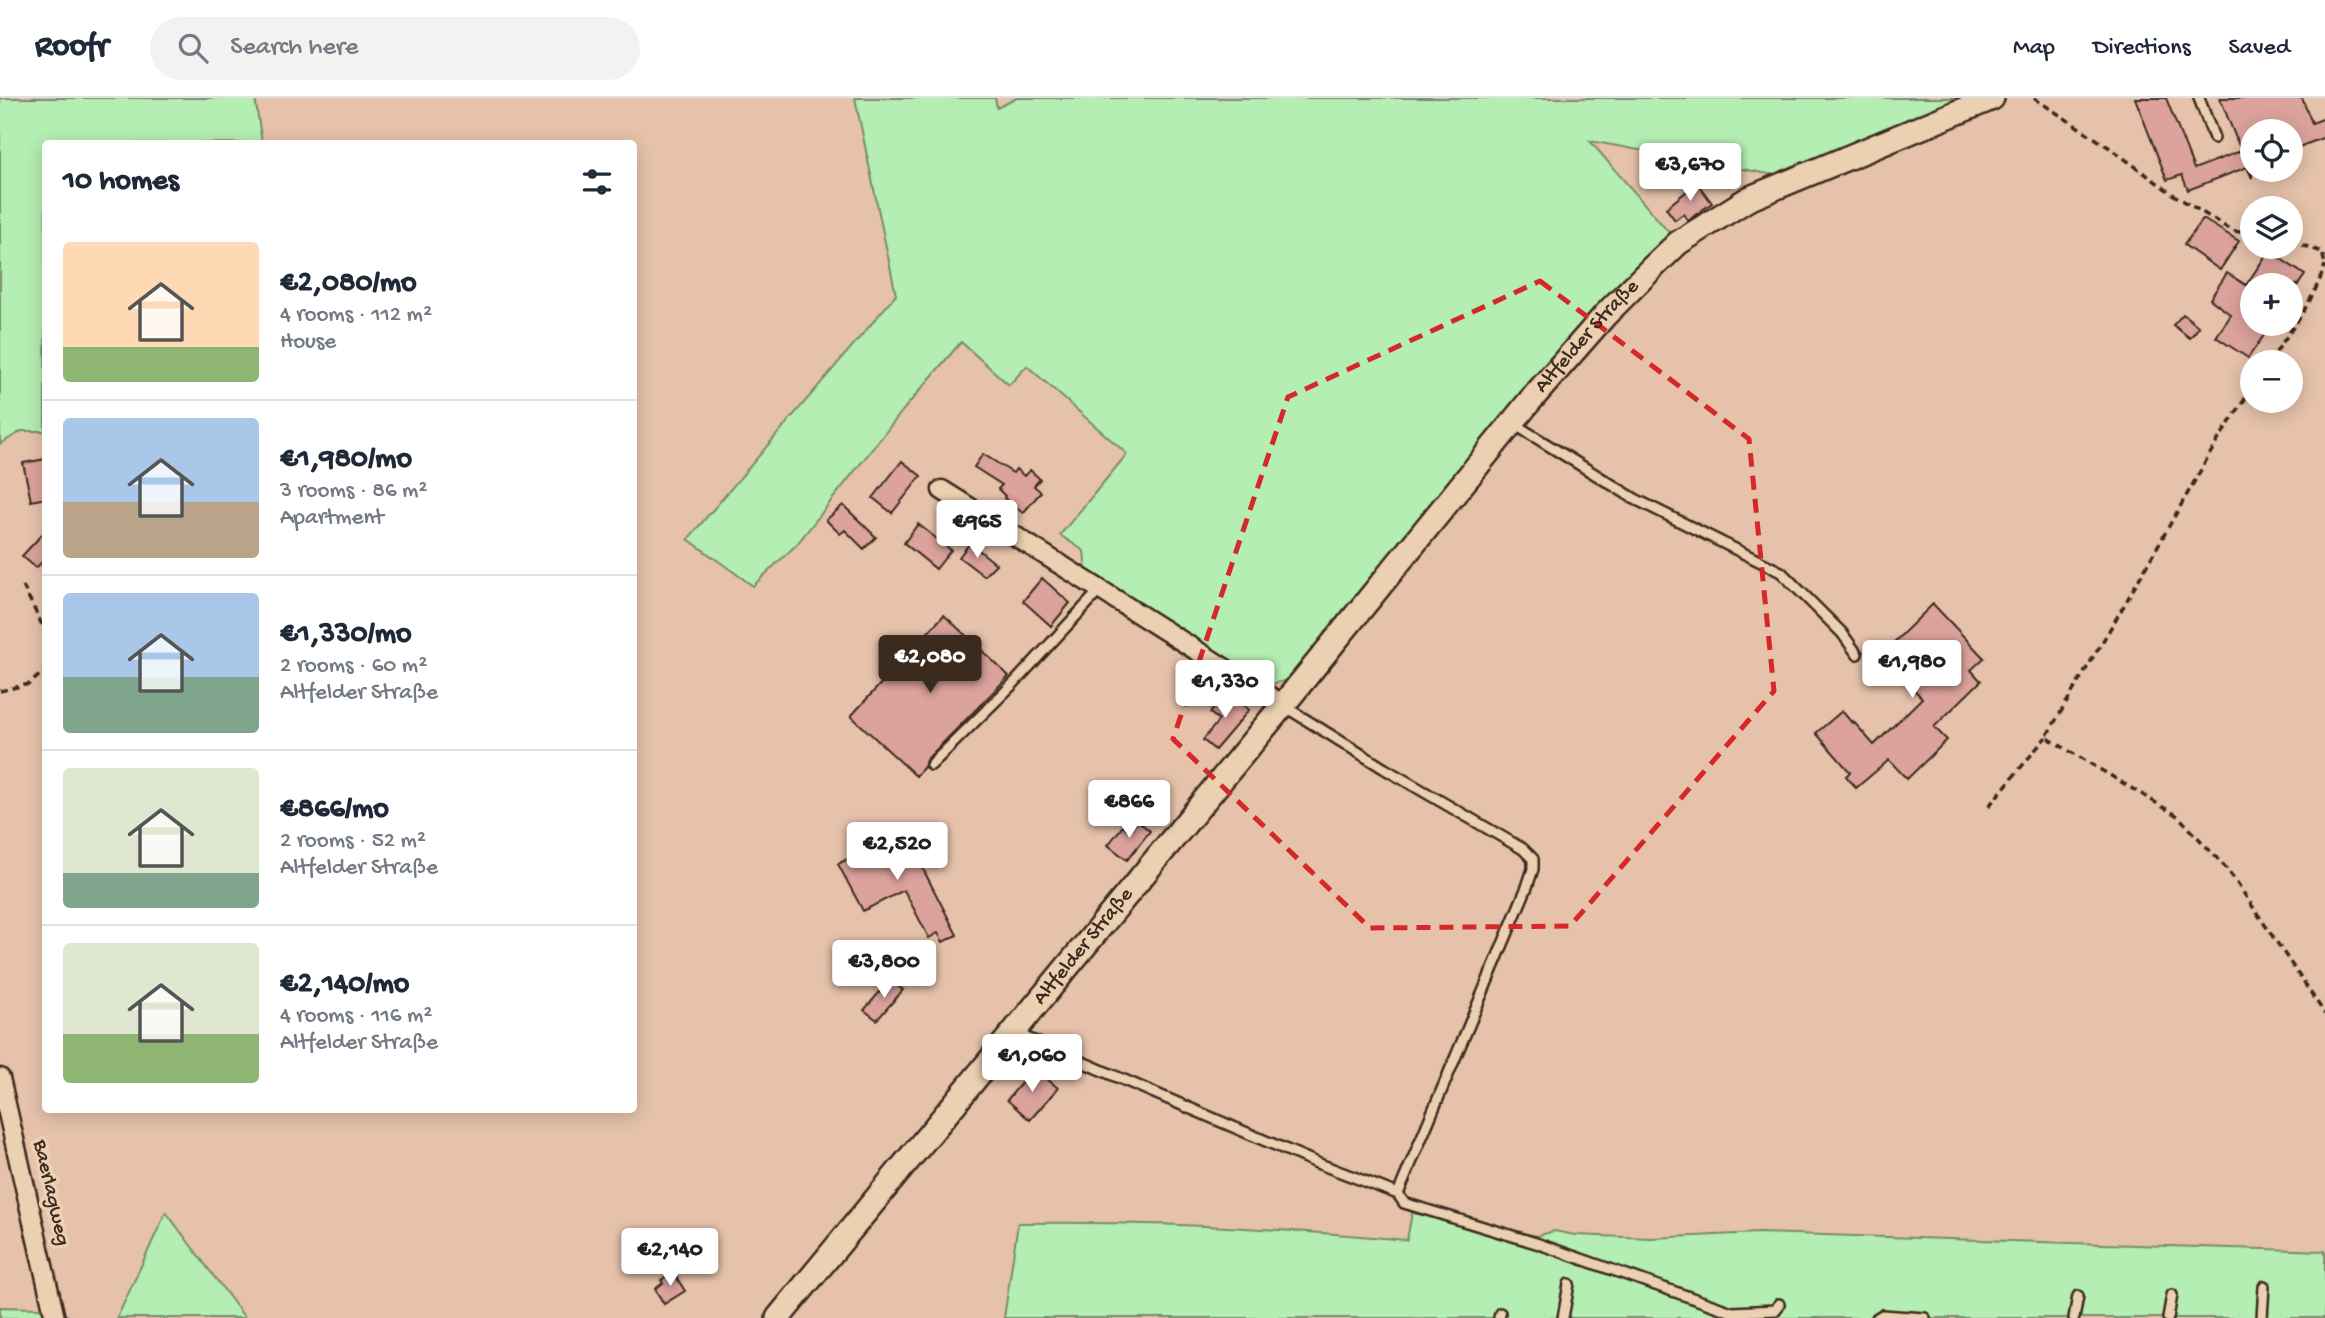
<!DOCTYPE html>
<meta charset="utf-8">
<style>
body{margin:0;font-family:"Gochi Hand",sans-serif;background:#f2f2f3;color:#1f2937;height:100vh;display:flex;flex-direction:column;font-size:26px;white-space:nowrap}
*{box-sizing:border-box;margin:0}
p{font-size:23px;color:#747a83}
.icon{flex:none;width:38px;height:38px;fill:none;stroke:currentColor;stroke-width:2;stroke-linecap:round;stroke-linejoin:round}
.map{position:relative;flex:1;overflow:hidden}
.sheet{position:absolute;left:42px;top:42px;width:595px;height:973px;display:flex;flex-direction:column;background:#fff;border-radius:7px;box-shadow:0 4px 18px #0003}
.sheet>*{flex:none}
.buttons{position:absolute;left:2240px;top:21px;display:grid;gap:14px}
.buttons a{display:grid;place-items:center;width:63px;height:63px;border-radius:50%;background:#fff;box-shadow:0 4px 18px #0003;font-size:35px}
.price{position:absolute;translate:-50% -60px;padding:0 16px;border-radius:7px;background:#fff;color:#222;font-size:23px;line-height:46px;filter:drop-shadow(0 2px 4px #0008)}
.price::after{content:'';position:absolute;left:50%;top:42px;width:21px;height:16px;margin-left:-10px;background:inherit;clip-path:polygon(0 0,100% 0,50% 100%)}
.price.selected{background:#3b2a1e;color:#fff}
ul{padding:0;list-style:none}
li{display:flex;align-items:center;gap:21px;height:175px;padding:0 21px}
li+li{border-top:2px solid #e0e1e3}
li span{display:grid;place-items:center;flex:none;width:196px;height:140px;border-radius:7px;color:#555}
li>.icon{margin-inline-start:auto}
span .icon{width:84px;height:84px;fill:#fffc;stroke-width:1}
li b{font-size:30px}
h2{display:flex;justify-content:space-between;align-items:center;height:84px;padding:0 21px;font-size:30px}
header{display:flex;align-items:center;gap:42px;box-sizing:border-box;height:98px;padding:0 35px;background:#fff;border-bottom:2px solid #e0e1e3}
header strong{font-size:33px}
nav{display:flex;gap:38px;margin-inline-start:auto;font-size:24px}
.search{width:490px;height:63px;background:#f2f2f3;display:flex;align-items:center;gap:18px;box-sizing:border-box;padding:0 24px;border-radius:38px;color:#747a83;font-size:26px}
.map>svg:first-child{display:block}
</style>
<header>
<strong>Roofr</strong>
<div class="search"><svg class="icon" aria-label="search" viewBox="0 0 24 24"><circle cx="10" cy="10" r="6"/><path d="M15 15l6 6"/></svg>Search here</div>
<nav><a>Map</a><a>Directions</a><a>Saved</a></nav>
</header>
<div class="map">
<svg width="2325" height="1220" viewBox="0 0 2325 1220">
<rect width="100%" height="100%" fill="#e6c2ab"/>
<filter id="ink" filterUnits="userSpaceOnUse"><feTurbulence type="fractalNoise" baseFrequency=".0143" numOctaves="2"/><feDisplacementMap in="SourceGraphic" scale="14" xChannelSelector="R" yChannelSelector="G"/><feConvolveMatrix kernelMatrix="1 2 1 2 8 2 1 2 1" color-interpolation-filters="sRGB"/></filter>
<g filter="url(#ink)">
<path fill="#b4eeb2" stroke="#788c68" stroke-width="2" d="M0,0h255l7,45 -216,1 -1,287h-23l-22,13z
M855,0h140l2,10 20,-10h975l-196,81 -206,-38 88,102 -166,180 -224,257 -20,5 -182,-114 -2,-20 -24,-16 67,-81 -100,-88 -18,19 -48,-43 -57,67 -107,135 -44,42 -65,-47 208,-244z
M166,1114l79,106h-128z
M1412,1115l125,23 17,-5 21,4 75,3 109,-5 566,18v67h-1321l14,-95c130,-2 260,5 389,17z
M0,1209l38,1 38,10h-76z"/>
<path fill="#dca29c" stroke="#3b2a1e" stroke-width="2" d="M2135,0h31l28,71 47,-18 -21,-53h82l10,25 13,-5v19l-34,13v-19h-39v47l-5,-11 -59,23 -6,-15 -15,5z
M1697,85l15,20 -24,17 -5,-6 -8,6 -9,-12z
M2203,121l36,22 -19,29 -36,-25z
M2269,153l36,24 -7,10h-52l6,4v35h20l-24,34 -32,-21 15,-22 -21,-16 17,-26 19,12z
M2183,216l16,13 -9,11 -17,-13z
M983,356l30,19 3,-4 8,7 6,-6 10,9 -6,7 7,6 -18,21 -19,-15 1,-2 -7,-7 4,-4 -28,-18z
M46,361v39l-15,3 -8,-38z
M902,363l19,15 -29,37 -19,-15z
M843,407l33,32 -12,12 -19,-19 -5,4 -14,-14z
M918,426l33,26 -15,19 -32,-26z
M46,432v28l-10,10 -14,-12z
M970,445l26,21 -12,12 -25,-19z
M1042,480l28,25 -19,23 -28,-25z
M1933,506l51,54 -13,12 10,11 -47,46 13,13 -40,39 -18,-19 -33,28 -10,-12 4,-4 -34,-39 26,-22 10,12 1,-2 21,24 48,-47 -41,-43z
M944,517l65,61 -83,84 -2,7 -8,9 -65,-60z
M1227,594l22,18 -34,40 -12,-10 16,-20 -9,-7z
M1138,723l12,10 -23,29 -19,-15 15,-19 6,5z
M903,732l54,105 -14,7 -5,-9 -9,5 -25,-48 -41,21 -25,-47z
M890,882l13,10 -26,30 -13,-10z
M1034,970l24,20 -28,32 -23,-20z
M673,1174l12,19 -21,13 -9,-15 8,-6 -2,-3z"/>
<g fill="none" stroke-linecap="round" stroke-linejoin="round">
<defs>
<path id="service" d="M2199,0l15,40
M1514,326l121,75 146,73 61,61 15,21
M1284,608l101,63 138,80 10,10v10l-6,18 -129,307
M931,667l84,-83 85,-92
M1015,935l302,130 81,31 6,9 132,40 196,69 8,6
M1732,1214l44,-2 3,-6
M1499,1220l1,-5
M1563,1220l6,-34
M1877,1220l5,-3 43,3
M2074,1220l4,-22
M2168,1220l4,-23
M2262,1220l2,-32"/>
<path id="minor" d="M942,392l341,215
M0,980l55,240"/>
<g id="tertiary">
<path id="s1" d="M778,1220l505,-613 246,-303 77,-88 45,-45 27,-26 70,-44 244,-101"/>
</g>
</defs>
<use href="#service" stroke="#3b2a1e" stroke-width="14"/>
<use href="#minor" stroke="#3b2a1e" stroke-width="23"/>
<use href="#tertiary" stroke="#3b2a1e" stroke-width="28"/>
<path stroke="#3b2a1e" stroke-width="3.5" stroke-dasharray="7 5" stroke-linecap="butt" d="M2034,0l76,50 64,47 57,35 21,5
M2291,143l31,11 3,12
M2269,264c21,-31 45,-61 56,-97
M2252,290l-37,57 -89,157 -80,135 132,79 50,54 97,144
M23,488l23,47
M0,593l29,-7 17,-14
M1989,708l57,-69"/>
<use href="#service" stroke="#ebd0b2" stroke-width="9"/>
<use href="#minor" stroke="#ebd0b2" stroke-width="18"/>
<use href="#tertiary" stroke="#ebd0b2" stroke-width="23"/>
</g>
</g>
<path fill="none" stroke="#d62828" stroke-width="5" stroke-dasharray="14 9" stroke-linejoin="round" d="M1540,183l209,158 25,252 -204,235 -200,2 -197,-189 115,-342z"/>
<g text-anchor="middle" dominant-baseline="central" stroke-width="7" stroke-linejoin="round" paint-order="stroke">
<g font-size="21" fill="#3b2a1e" stroke="#ebd0b2">
<text stroke="none"><textPath href="#s1" startOffset="1272">Altfelder Straße</textPath></text>
<text stroke="none"><textPath href="#s1" startOffset="481">Altfelder Straße</textPath></text>
<text transform="translate(50 1095) rotate(77)">Baerlagweg</text>
</g>
</g>
</svg>
<div class="buttons">
<a><svg class="icon" aria-label="locate" viewBox="0 0 24 24"><circle cx="12" cy="12" r="6"/><path d="M12 2v4M12 18v4M2 12h4M18 12h4"/></svg></a>
<a><svg class="icon" aria-label="layers" viewBox="0 0 24 24"><path d="M12 4l9 5-9 5-9-5zM3 14l9 5 9-5"/></svg></a>
<a>+</a>
<a>−</a>
</div>
<b class="price" style="left:1690px;top:105px">€3,670</b>
<b class="price" style="left:977px;top:462px">€965</b>
<b class="price selected" style="left:930px;top:597px">€2,080</b>
<b class="price" style="left:1912px;top:602px">€1,980</b>
<b class="price" style="left:1225px;top:622px">€1,330</b>
<b class="price" style="left:1129px;top:742px">€866</b>
<b class="price" style="left:897px;top:784px">€2,520</b>
<b class="price" style="left:884px;top:902px">€3,800</b>
<b class="price" style="left:1032px;top:996px">€1,060</b>
<b class="price" style="left:670px;top:1190px">€2,140</b>
<section class="sheet">
<h2>10 homes<svg class="icon" aria-label="filters" viewBox="0 0 24 24"><path d="M4 7h16M4 17h16"/><circle cx="9" cy="7" r="2"/><circle cx="15" cy="17" r="2"/></svg></h2>
<ul>
<li><span style="background:linear-gradient(#ffd9b3 75%,#8fb573 0)"><svg class="icon" aria-label="home" viewBox="0 0 24 24"><path d="M3 11l9-7 9 7M6 9v11h12V9"/></svg></span><div><b>€2,080/mo</b><p>4 rooms · 112 m²</p><p>House</p></div></li>
<li><span style="background:linear-gradient(#a9c7e8 60%,#b9a48a 0)"><svg class="icon" aria-label="home" viewBox="0 0 24 24"><path d="M3 11l9-7 9 7M6 9v11h12V9"/></svg></span><div><b>€1,980/mo</b><p>3 rooms · 86 m²</p><p>Apartment</p></div></li>
<li><span style="background:linear-gradient(#a9c7e8 60%,#7fa58c 0)"><svg class="icon" aria-label="home" viewBox="0 0 24 24"><path d="M3 11l9-7 9 7M6 9v11h12V9"/></svg></span><div><b>€1,330/mo</b><p>2 rooms · 60 m²</p><p>Altfelder Straße</p></div></li>
<li><span style="background:linear-gradient(#dfe7d0 75%,#7fa58c 0)"><svg class="icon" aria-label="home" viewBox="0 0 24 24"><path d="M3 11l9-7 9 7M6 9v11h12V9"/></svg></span><div><b>€866/mo</b><p>2 rooms · 52 m²</p><p>Altfelder Straße</p></div></li>
<li><span style="background:linear-gradient(#dfe7d0 65%,#8fb573 0)"><svg class="icon" aria-label="home" viewBox="0 0 24 24"><path d="M3 11l9-7 9 7M6 9v11h12V9"/></svg></span><div><b>€2,140/mo</b><p>4 rooms · 116 m²</p><p>Altfelder Straße</p></div></li>
</ul>
</section>
</div>
